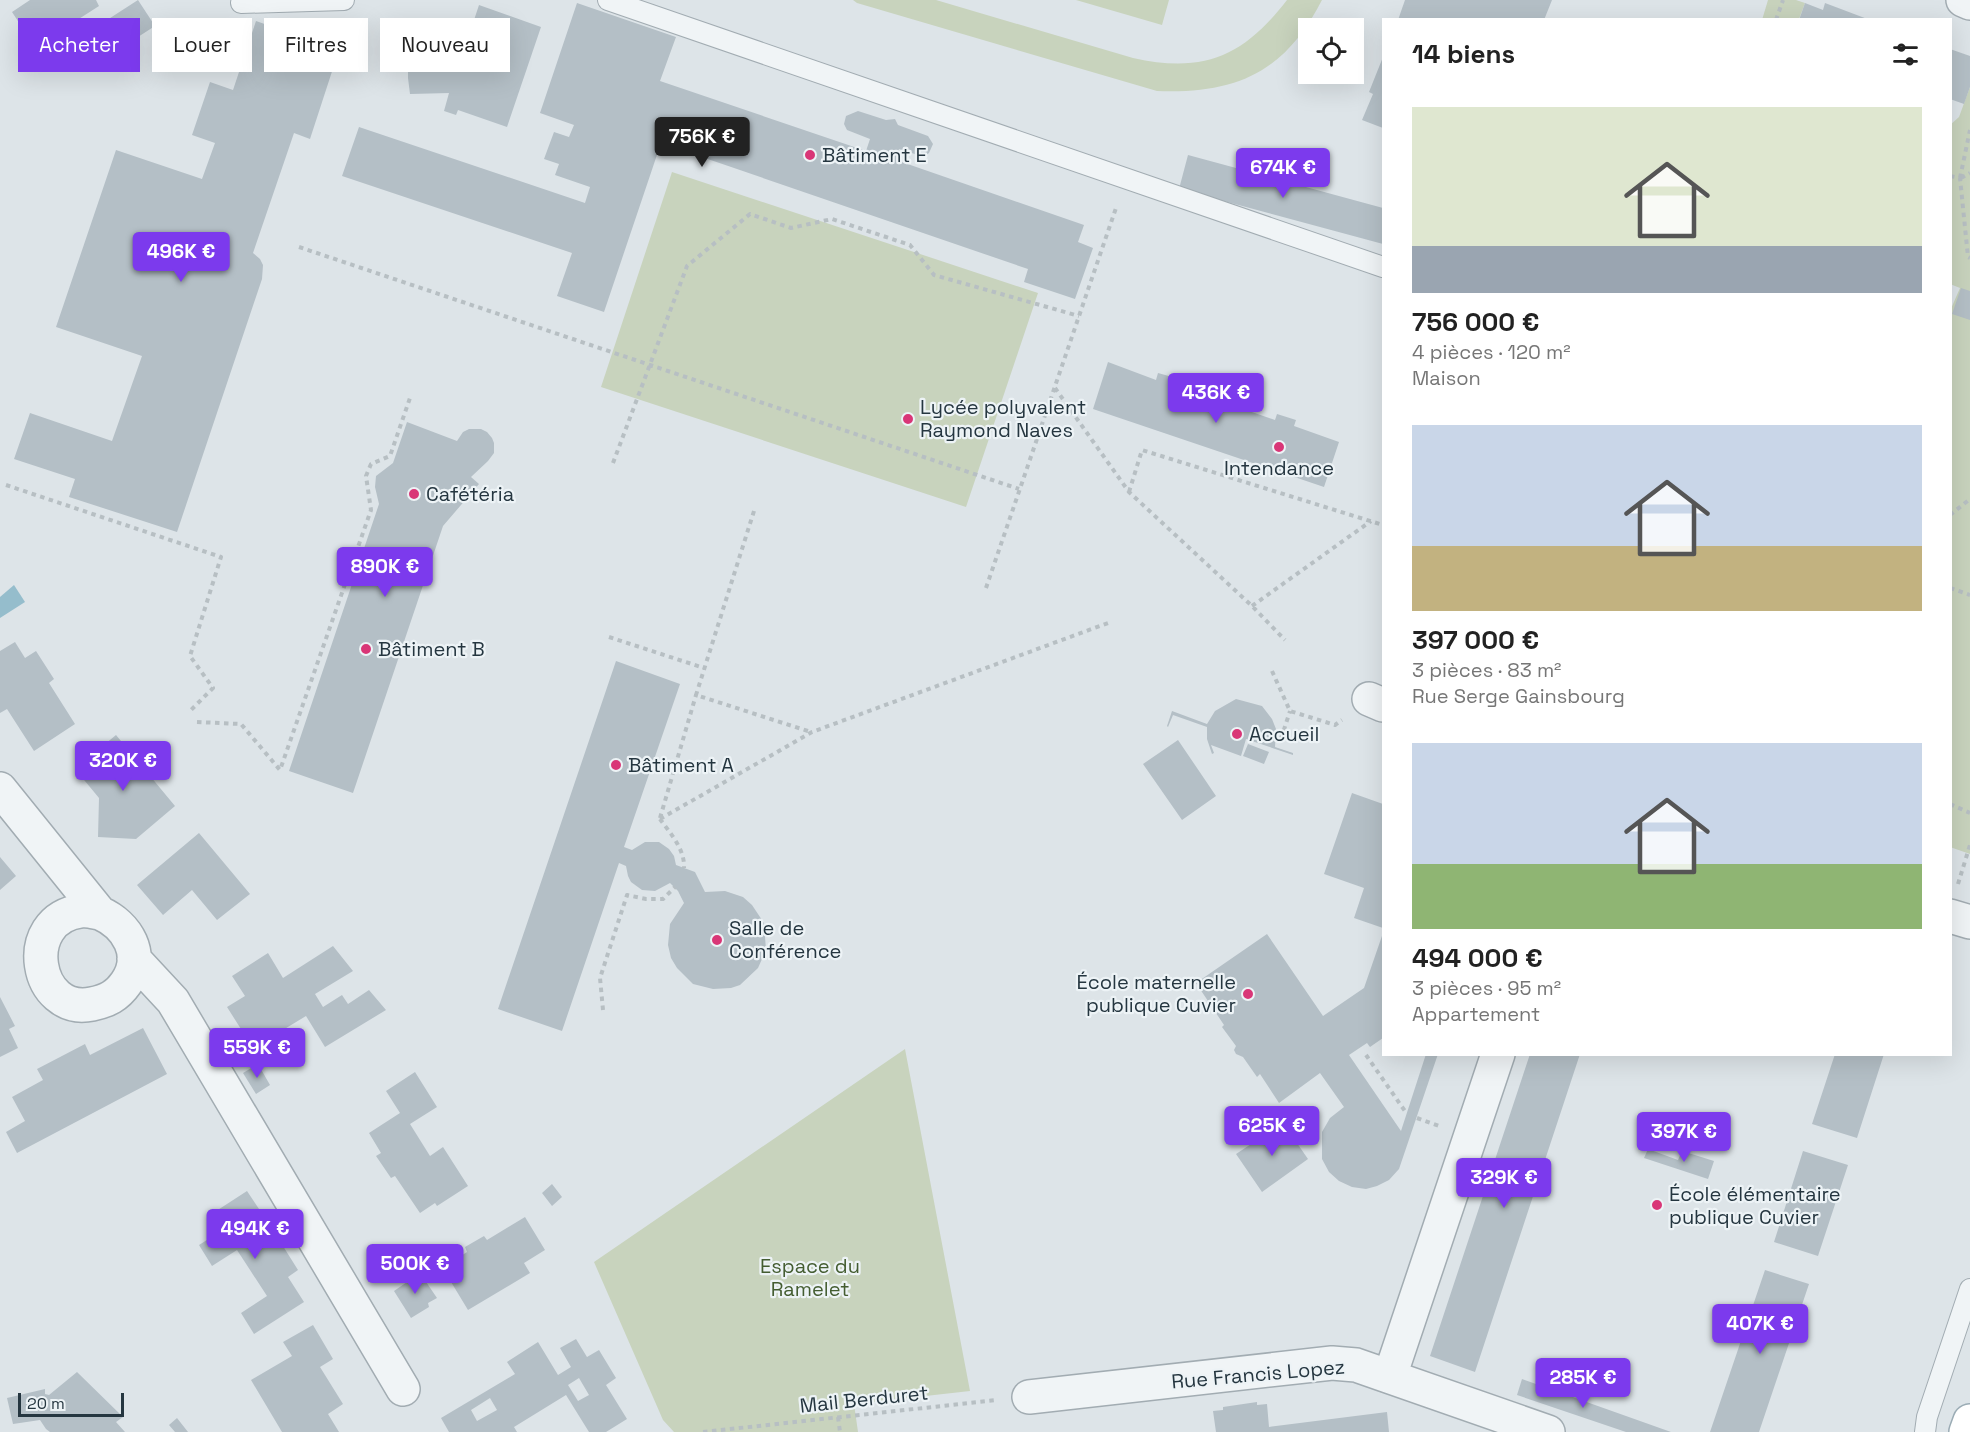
<!DOCTYPE html>
<html lang="fr">
<meta charset="utf-8">
<style>
body{margin:0;font-family:"Space Grotesk",sans-serif;background:#f6f6f6;color:#222;height:100vh;display:flex;flex-direction:column;font-size:22px;white-space:nowrap}
*{box-sizing:border-box;margin:0}
p{font-size:20px;color:#767676}
.icon{flex:none;width:33px;height:33px;fill:none;stroke:currentColor;stroke-width:2;stroke-linecap:round;stroke-linejoin:round}
.map{position:relative;flex:1;overflow:hidden}
.sheet{position:absolute;left:1382px;top:18px;width:570px;height:1038px;display:flex;flex-direction:column;background:#fff;border-radius:0px;box-shadow:0 6px 24px #0002}
.sheet>*{flex:none}
.top-card{position:absolute;left:18px;top:18px;width:570px;height:54px;display:flex;gap:12px}
.tools{position:absolute;left:1298px;top:18px;display:grid;gap:12px}
.tools a{display:grid;place-items:center;width:66px;height:66px;border-radius:0px;background:#fff;box-shadow:0 6px 24px #0002;font-size:30px}
.scale{position:absolute;left:18px;bottom:15px;width:106px;box-sizing:border-box;padding-left:6px;border:3px solid #253640;border-top:0;font-size:16px;line-height:21px;white-space:nowrap;color:#253640;-webkit-text-stroke:4px #edf3f6;paint-order:stroke}
.price{position:absolute;translate:-50% -51px;padding:0 14px;border-radius:6px;background:#7c3aed;color:#fff;font-size:20px;line-height:39px;filter:drop-shadow(0 2px 3px #0008)}
.price::after{content:'';position:absolute;left:50%;top:36px;width:18px;height:14px;margin-left:-9px;background:inherit;clip-path:polygon(0 0,100% 0,50% 100%)}
.price.current{background:#222;color:#fff}
ul{padding:0;list-style:none}
li{display:grid;align-content:center;gap:12px;height:318px;padding:0 30px}
li span{display:grid;place-items:center;height:186px;border-radius:0px;color:#555}
li>.icon{margin-inline-start:auto}
span .icon{width:108px;height:108px;fill:#fffc;stroke-width:1}
li b{font-size:26px}
h2{display:flex;justify-content:space-between;align-items:center;height:72px;padding:0 30px;font-size:26px}
.pill{padding:0 21px;border-radius:0px;background:#fff;box-shadow:0 6px 24px #0002;font-size:21px;line-height:54px}
.pill.current{background:#7c3aed;color:#fff}
.map>svg:first-child{display:block}
</style>
<div class="map">
<svg width="1970" height="1432" viewBox="0 0 1970 1432">
<rect width="100%" height="100%" fill="#dde4e8"/>
<path fill="#c8d3bd" d="M853,0h83l197,58c71,16 111,-2 154,-58h35c-37,72 -85,94 -165,91l-300,-88z
M1076,0h93l-7,25z
M1768,0h28l9,3 -6,16 -37,1z
M1970,87v767l-20,-7v-536l10,-23 -10,-4v-159l9,-8z
M672,172l366,121 -72,214 -365,-120z
M905,1049l65,342 -116,13 4,28h-184l-11,-12 -69,-158z"/>
<path fill="#95bdcc" d="M14,585l11,17 -25,16v-21z"/>
<path fill="#b4bfc6" fill-rule="evenodd" d="M30,0h66l3,6 -64,41 -23,-35z
M138,0l17,26 -31,20 -17,-26z
M1405,0h147l-8,20h-146z
M577,3l99,34 -16,44 206,70 4,-12 -23,-9 -3,-6 2,-8 12,-5 28,9 9,-1 3,6 30,11 5,8 -4,9 -4,3h-4l-22,-7 -3,11 188,65 -6,17 15,6 -18,51 -51,-17 4,-13 -367,-126 -57,169 -47,-16 15,-43 -230,-77 17,-49 226,76 5,-16 -35,-12 4,-11 -15,-5 10,-27 15,5 5,-12 -34,-12z
M1805,3l18,7 2,-7 45,17h-71z
M479,5l62,22 -34,100 -49,-17 -2,5 -12,-4 5,-18 -39,1 -2,-16v-48l49,-3 1,41z
M256,21l83,29 -29,89 -16,-6 -41,120 7,6 3,6 -1,14 -85,253 -108,-35 6,-18 -61,-20 16,-46 82,28 30,-85 -86,-29 60,-177 86,29 13,-36 -23,-8 18,-53 23,8z
M1950,49l20,7v31l-6,17 -14,-5z
M1383,57v71l-21,-8 11,-26 -4,-2z
M1188,155l195,53v36l-204,-55z
M1961,288l9,3v29l-18,-6z
M1108,362l48,18 2,-7 18,5 -2,7 101,35 2,-6 19,6 -2,6 45,16 -15,45 -231,-78z
M407,422l50,19 6,-9 6,-3h12l6,3 5,6 2,5v10l-6,8 -17,16 8,7 -36,42 -90,267 -64,-22 90,-267 -4,-17 1,-11 17,-13z
M15,642l10,16 11,-7 18,28 -5,4 26,41 -41,27 -27,-42 -7,4v-62z
M616,661l64,23 -56,163 8,3 13,-8h14l10,7 5,7 2,9 19,7 10,20 20,-1 18,6 9,8 12,18 2,27 -8,18 -18,17 -9,3 -18,1 -20,-5 -16,-16 -6,-10 -3,-13 2,-21 14,-21 -6,-12 -8,-8 -15,8 -13,-1 -11,-8 -3,-6 -2,-10 -7,-3 -57,168 -64,-22z
M1236,699l26,7 10,13 4,10 -1,18 18,6v2l-47,-16 -5,17 -30,-11 3,8 -2,1 -5,-15v-12l-34,-12 -5,12 -1,-1 5,-15 35,13 8,-13z
M116,735l59,71 -39,33 -38,-2 1,-39 -24,-29z
M1178,740l38,56 -34,24 -39,-56z
M1248,744l21,8 -5,12 -21,-8z
M1352,793l31,11v124l-29,-10 10,-30 -40,-14z
M199,833l51,61 -33,26 -25,-30 -29,25 -26,-30z
M0,857l16,19 -16,14z
M1383,933v105l-13,9 -3,-4 -18,12 52,76 25,-77h12l-39,115 -10,11 -12,6 -11,3 -14,-2 -13,-6 -10,-9 -7,-13v-27l8,-14 14,-11 -24,-34 -41,30 -19,-29 -3,3 -14,-20 -7,-3 -2,-4 2,-4 -14,-19 2,-2 -28,-42 71,-49 56,82 41,-28z
M333,946l20,25 -38,23 8,13 19,-12 6,9 21,-14 17,20 -61,37 -19,-31 -53,32 -26,-41 18,-11 -13,-20 36,-23 15,25z
M0,997l15,29 -6,3 9,19 -18,9z
M143,1028l24,46 -150,79 -11,-21 19,-11 -13,-24 31,-17 -6,-11 48,-25 5,11z
M1530,1054h50l-105,318 -45,-16z
M1835,1054h49l-27,84 -45,-14z
M258,1064l12,21 -14,9 -13,-21z
M415,1072l22,35 -27,17 20,32 13,-9 25,39 -31,20 -2,-3 -15,10 -25,-37 -4,2 -15,-22 5,-3 -12,-20 31,-20 -14,-22z
M1283,1123l25,36 -46,33 -26,-38z
M1648,1149l30,11 4,-9 32,10 -6,18 -64,-21z
M1803,1151l45,14 -30,91 -44,-14z
M552,1184l10,13 -10,9 -10,-13z
M247,1191l12,18 -10,5 12,19 10,-6 27,43 -10,7 16,25 -50,32 -13,-21 26,-17 -30,-46 -25,16 -13,-21 22,-14 -11,-16z
M525,1217l20,33 -21,13 6,10 -62,37 -23,-38 14,-9 -3,-4 11,-7 -2,-5 19,-11 3,4z
M1765,1270l44,14 -50,148h-49z
M420,1273l17,25 -9,5 1,4 -18,11 -17,-27z
M313,1325l20,34 -13,8 23,37 -15,10 11,18h-57l-31,-52 41,-24 -9,-14z
M576,1339l11,18 12,-7 17,28 -10,7 21,34 -21,13h-17l-23,-37 -52,32 3,5h-68l-8,-14 74,-44 -8,-12 31,-20 20,33 13,-8 -11,-19zM579,1378l10,17 -11,6 -10,-16zM490,1398l7,12 -20,11 -6,-11z
M77,1372l46,45 -7,5 9,10h-75l-4,-3 -6,-9 -27,4 -6,-26 38,-9v5l4,1z
M1522,1379l149,53h-45l-109,-37z
M1257,1402v3l10,-1 2,23 118,-15 2,20h-173l-3,-21 10,-1v-3z
M177,1418l11,14h-13l-6,-7z"/>
<g fill="none" stroke-linecap="round" stroke-linejoin="round">
<defs>
<path id="lane" d="M608,0l775,267
M241,3l103,-3
M1925,1432l2,-15 43,-128"/>
<path id="street" d="M1963,0l7,3
M1369,699l14,6
M0,789l100,124c27,12 46,42 26,70 -9,13 -19,18 -34,21 -57,12 -74,-85 -11,-93 6,-1 13,1 19,2
M1950,916l20,6
M134,959l39,42 230,388
M1390,1376l108,-322
M1029,1397l303,-34 24,2 192,67"/>
<path id="primary" d="M1966,1432l4,-11"/>
</defs>
<use href="#lane" stroke="#a2acb2" stroke-width="22"/>
<use href="#street" stroke="#a2acb2" stroke-width="36"/>
<use href="#primary" stroke="#9bacb5" stroke-width="36"/>
<path stroke="#b7bfc3" stroke-width="4" stroke-dasharray="4.5 4.5" stroke-linecap="butt" d="M1776,20l7,-20
M1950,176l10,2 8,79 2,1
M1960,178l10,-48
M1961,178l9,-5
M299,247l720,242
M1055,388l74,104 123,114 33,34
M613,463l74,-197 63,-52 41,14 41,-9 78,26 24,30 145,41
M6,485l215,72 -31,99 23,32 -24,24
M1129,492l13,-42 241,75
M754,511l-58,184 115,37
M1950,515l20,-16
M986,588l131,-383
M1950,588l20,7
M1252,606l119,-85
M609,637l95,31
M1272,671l18,40 45,14 7,-5
M197,722l44,2 39,46 91,-260 -5,-34 5,-12 19,-8 21,-61
M1281,739l9,-28
M1950,804l20,9
M660,818l36,-123
M660,819l152,-87 296,-109
M660,819c10,14 25,30 24,49
M1958,884l12,-39
M603,1010l-3,-32 27,-83 19,4h17l12,-12
M1366,1055l41,59
M1417,1118l22,8
M838,1417l2,15
M703,1432l294,-32"/>
<use href="#lane" stroke="#f0f4f6" stroke-width="20"/>
<use href="#street" stroke="#f0f4f6" stroke-width="33"/>
<use href="#primary" stroke="#fff" stroke-width="33"/>
</g>
<g fill="#d93677" stroke="#edf3f6" stroke-width="2">
<circle cx="810" cy="155" r="6"/>
<circle cx="908" cy="419" r="6"/>
<circle cx="1279" cy="447" r="6"/>
<circle cx="414" cy="494" r="6"/>
<circle cx="366" cy="649" r="6"/>
<circle cx="1237" cy="734" r="6"/>
<circle cx="616" cy="765" r="6"/>
<circle cx="717" cy="940" r="6"/>
<circle cx="1248" cy="994" r="6"/>
<circle cx="1657" cy="1205" r="6"/>
</g>
<g text-anchor="middle" dominant-baseline="central" stroke-width="4.5" stroke-linejoin="round" paint-order="stroke">
<g font-size="20" fill="#253640" stroke="#edf3f6" text-anchor="start">
<text x="822" y="155">Bâtiment E</text>
<text x="920" y="407">Lycée polyvalent<tspan x="920" dy="23">Raymond Naves</tspan></text>
<text x="1279" y="468" text-anchor="middle">Intendance</text>
<text x="426" y="494">Cafétéria</text>
<text x="378" y="649">Bâtiment B</text>
<text x="1249" y="734">Accueil</text>
<text x="628" y="765">Bâtiment A</text>
<text x="729" y="928">Salle de<tspan x="729" dy="23">Conférence</tspan></text>
<text x="1236" y="982" text-anchor="end">École maternelle<tspan x="1236" dy="23">publique Cuvier</tspan></text>
<text x="1669" y="1194">École élémentaire<tspan x="1669" dy="23">publique Cuvier</tspan></text>
</g>
<g font-size="20" fill="#445d31" stroke="#edf3f6">
<text x="810" y="1266">Espace du<tspan x="810" dy="23">Ramelet</tspan></text>
</g>
<g font-size="20" fill="#253640" stroke="#edf3f6">
<text transform="translate(1258 1374) rotate(-5)">Rue Francis Lopez</text>
<text transform="translate(864 1399) rotate(-6)">Mail Berduret</text>
</g>
</g>
</svg>
<div class="tools">
<a><svg class="icon" aria-label="locate" viewBox="0 0 24 24"><circle cx="12" cy="12" r="6"/><path d="M12 2v4M12 18v4M2 12h4M18 12h4"/></svg></a>
</div>
<div class="scale">20 m</div>
<b class="price current" style="left:702px;top:168px">756K €</b>
<b class="price" style="left:1283px;top:199px">674K €</b>
<b class="price" style="left:181px;top:283px">496K €</b>
<b class="price" style="left:1216px;top:424px">436K €</b>
<b class="price" style="left:385px;top:598px">890K €</b>
<b class="price" style="left:123px;top:792px">320K €</b>
<b class="price" style="left:257px;top:1079px">559K €</b>
<b class="price" style="left:1272px;top:1157px">625K €</b>
<b class="price" style="left:1684px;top:1163px">397K €</b>
<b class="price" style="left:1504px;top:1209px">329K €</b>
<b class="price" style="left:255px;top:1260px">494K €</b>
<b class="price" style="left:415px;top:1295px">500K €</b>
<b class="price" style="left:1760px;top:1355px">407K €</b>
<b class="price" style="left:1583px;top:1409px">285K €</b>
<div class="top-card">
<a class="pill current">Acheter</a>
<a class="pill">Louer</a>
<a class="pill">Filtres</a>
<a class="pill">Nouveau</a>
</div>
<section class="sheet">
<h2>14 biens<svg class="icon" aria-label="filters" viewBox="0 0 24 24"><path d="M4 7h16M4 17h16"/><circle cx="9" cy="7" r="2"/><circle cx="15" cy="17" r="2"/></svg></h2>
<ul>
<li><span style="background:linear-gradient(#dfe7d0 75%,#9aa5b1 0)"><svg class="icon" aria-label="home" viewBox="0 0 24 24"><path d="M3 11l9-7 9 7M6 9v11h12V9"/></svg></span><div><b>756 000 €</b><p>4 pièces · 120 m²</p><p>Maison</p></div></li>
<li><span style="background:linear-gradient(#c9d6e8 65%,#c2b280 0)"><svg class="icon" aria-label="home" viewBox="0 0 24 24"><path d="M3 11l9-7 9 7M6 9v11h12V9"/></svg></span><div><b>397 000 €</b><p>3 pièces · 83 m²</p><p>Rue Serge Gainsbourg</p></div></li>
<li><span style="background:linear-gradient(#c9d6e8 65%,#8fb573 0)"><svg class="icon" aria-label="home" viewBox="0 0 24 24"><path d="M3 11l9-7 9 7M6 9v11h12V9"/></svg></span><div><b>494 000 €</b><p>3 pièces · 95 m²</p><p>Appartement</p></div></li>
</ul>
</section>
</div>
